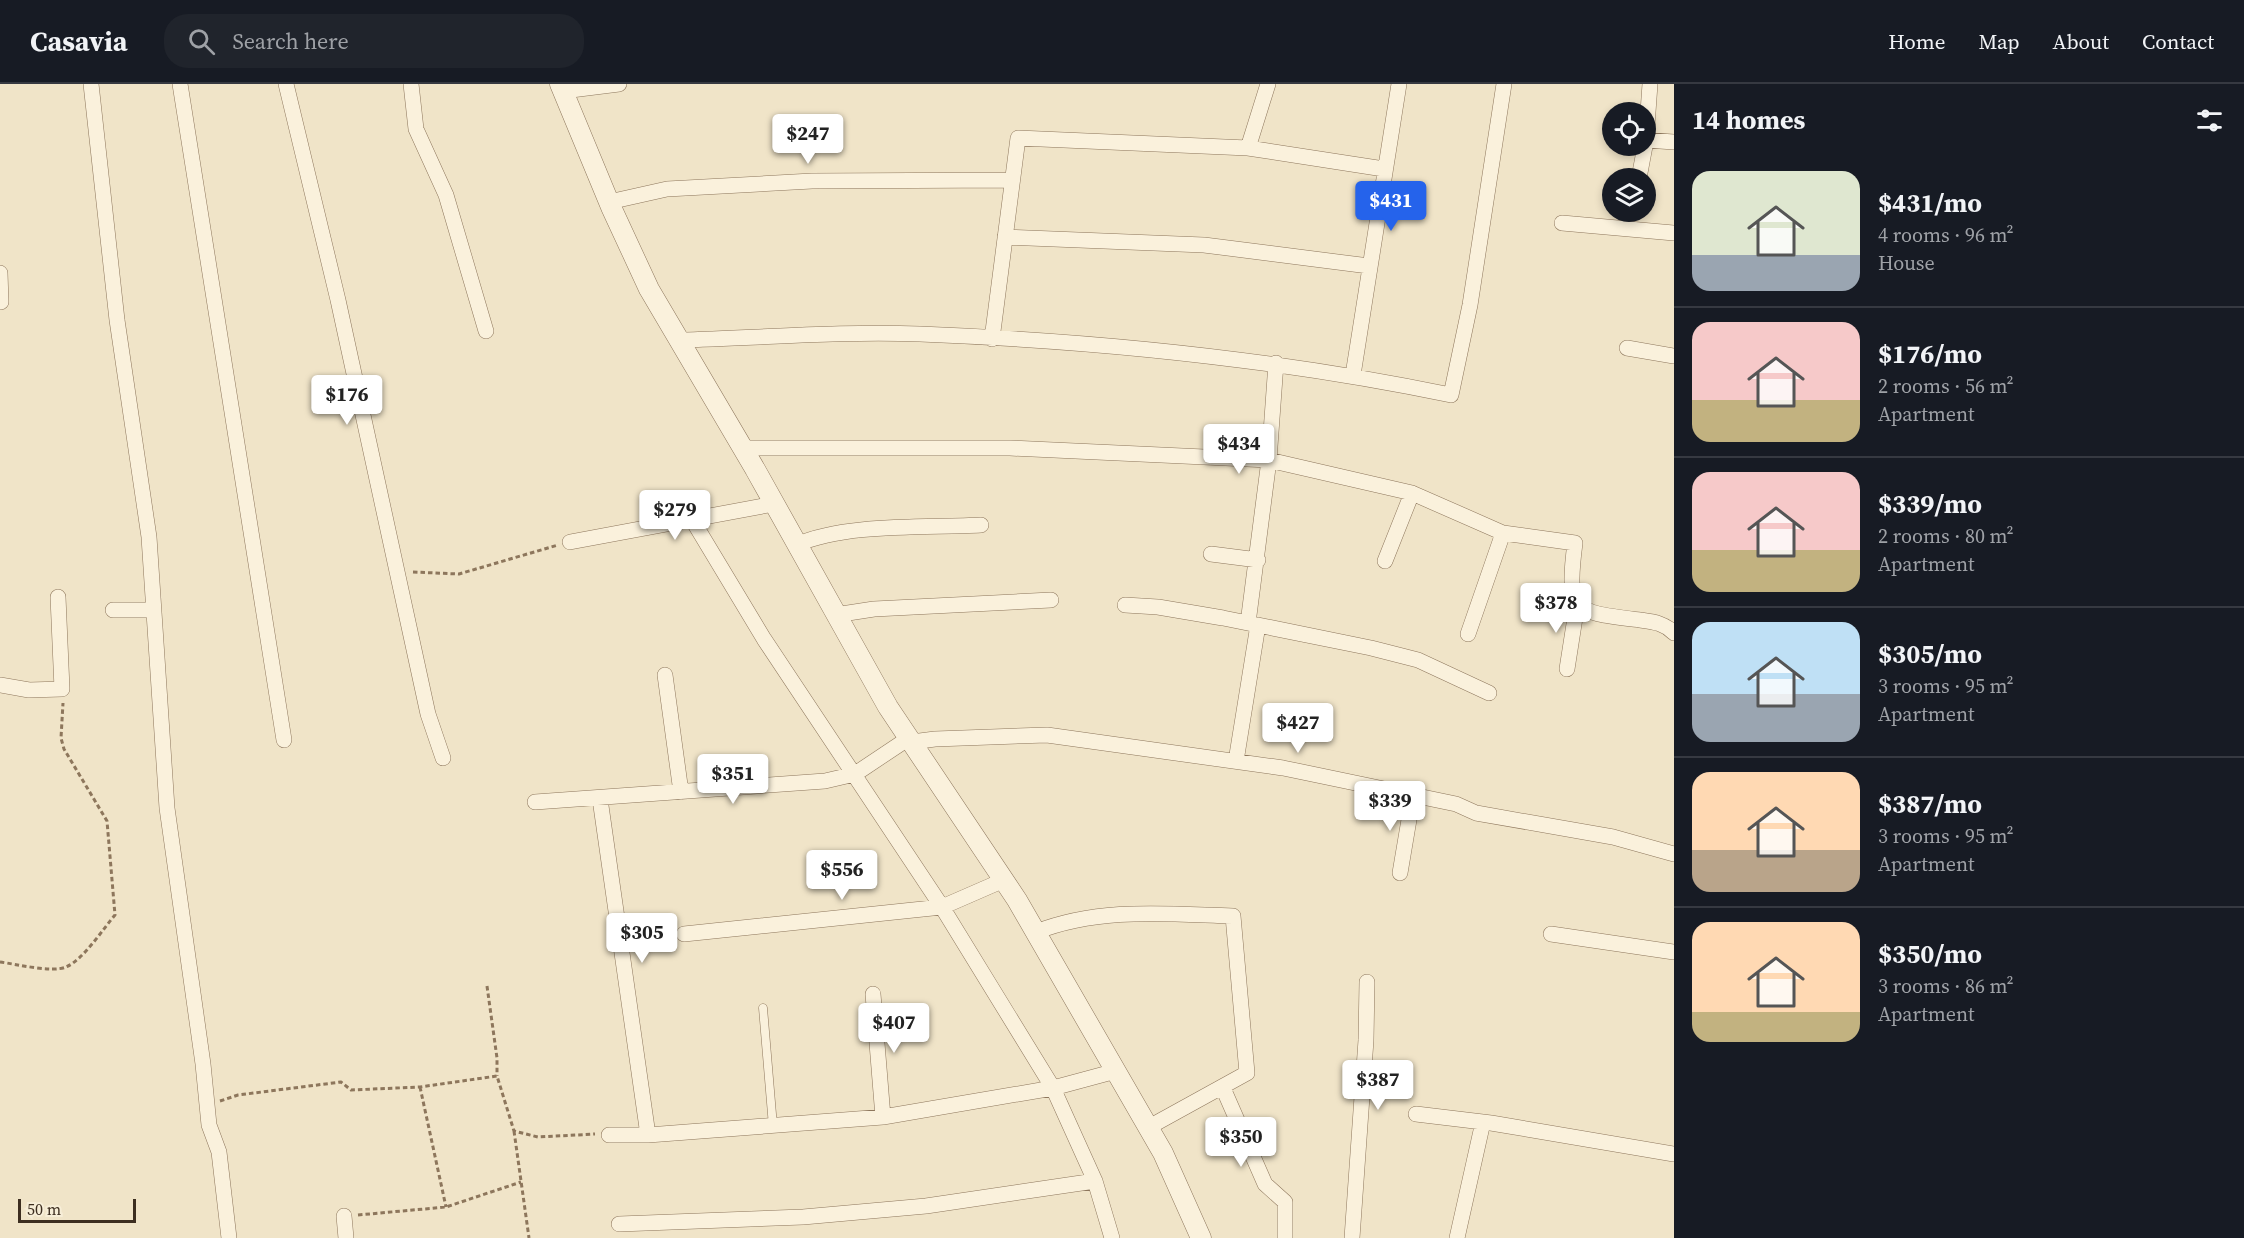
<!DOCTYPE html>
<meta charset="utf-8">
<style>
body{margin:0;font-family:"Source Serif 4",serif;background:#20242c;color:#f1f3f6;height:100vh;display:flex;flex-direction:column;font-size:22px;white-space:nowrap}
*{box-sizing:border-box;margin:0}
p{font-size:20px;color:#9ea1a6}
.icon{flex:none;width:33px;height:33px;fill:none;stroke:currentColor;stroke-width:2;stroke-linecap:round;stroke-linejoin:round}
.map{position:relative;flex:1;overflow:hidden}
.details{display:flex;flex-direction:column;background:#171b24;width:570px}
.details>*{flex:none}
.buttons{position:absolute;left:1602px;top:18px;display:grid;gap:12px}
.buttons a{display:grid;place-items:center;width:54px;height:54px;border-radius:50%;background:#171b24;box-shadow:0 3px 9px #0003;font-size:30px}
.scale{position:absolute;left:18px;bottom:15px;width:118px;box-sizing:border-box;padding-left:6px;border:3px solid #3d2e20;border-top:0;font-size:16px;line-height:21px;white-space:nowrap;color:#3d2e20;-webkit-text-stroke:4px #f7eed8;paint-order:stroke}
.price{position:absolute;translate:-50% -51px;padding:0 14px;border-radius:6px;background:#fff;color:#222;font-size:20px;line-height:39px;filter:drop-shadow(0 2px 3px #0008)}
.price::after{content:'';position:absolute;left:50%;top:36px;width:18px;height:14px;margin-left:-9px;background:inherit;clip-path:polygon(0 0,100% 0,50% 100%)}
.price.current{background:#2563eb;color:#fff}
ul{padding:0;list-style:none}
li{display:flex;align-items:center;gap:18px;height:150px;padding:0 18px}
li+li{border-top:2px solid #363941}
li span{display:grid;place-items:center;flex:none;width:168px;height:120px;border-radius:18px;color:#555}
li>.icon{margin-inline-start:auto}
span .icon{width:72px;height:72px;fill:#fffc;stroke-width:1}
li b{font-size:26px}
h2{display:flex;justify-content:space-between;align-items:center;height:72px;padding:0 18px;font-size:26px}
header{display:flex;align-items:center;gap:36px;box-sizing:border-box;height:84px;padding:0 30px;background:#171b24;border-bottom:2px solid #363941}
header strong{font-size:28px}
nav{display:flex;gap:33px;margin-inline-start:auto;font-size:21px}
.search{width:420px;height:54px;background:#20242c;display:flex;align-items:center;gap:15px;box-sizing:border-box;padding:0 21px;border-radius:24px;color:#9ea1a6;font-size:22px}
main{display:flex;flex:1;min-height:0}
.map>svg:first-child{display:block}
</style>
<header>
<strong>Casavia</strong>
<div class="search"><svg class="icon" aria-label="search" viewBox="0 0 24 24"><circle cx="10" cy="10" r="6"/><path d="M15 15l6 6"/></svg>Search here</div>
<nav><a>Home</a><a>Map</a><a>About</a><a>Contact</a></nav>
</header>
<main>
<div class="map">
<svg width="1674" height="1154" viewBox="0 0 1674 1154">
<rect width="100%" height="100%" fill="#f0e4c8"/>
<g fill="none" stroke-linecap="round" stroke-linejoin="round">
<defs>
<path id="service" d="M763,924l10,118"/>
<path id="minor" d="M91,0l26,236 32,217 18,271 36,256 6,61 10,27 10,86
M180,0l104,656
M286,0l52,216 90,414 15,44
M411,0l5,45 30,66 40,136
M563,7l56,-7
M1646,56l4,-56
M1646,56l28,2
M1248,64l20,-64
M1639,94l6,-32
M609,118l58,-13 145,-8 200,-1
M1562,139l112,10
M1005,153l199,8 165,21
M0,189l1,29
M992,255l26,-201 230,10 136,21
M679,256c80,-2 161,-9 241,-6 178,7 357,25 531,61l19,-90 34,-221
M1627,264l47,8
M1353,291l46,-291
M742,364h268l259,12 143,33 91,40 72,10c-9,70 -1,69 65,77 14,2 24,3 34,13
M693,437l71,118 178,268 111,181 42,93 17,57
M570,458l204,-38
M796,461c49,-22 130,-17 185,-20
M1211,470l47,6
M1385,477l27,-68
M1125,521l33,2 65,11 148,30 47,12 71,33
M113,526h40
M835,531l39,-6 177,-9
M1248,539l21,-163 7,-97
M1468,550l35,-101
M1567,585l10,-64
M665,591l16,117
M0,601l29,5 33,-1 -4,-92
M912,658l23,-3 112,-4 236,33 173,36 20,9 137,24 61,17
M1236,677l22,-136
M600,715l48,336
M535,718l290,-21 30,-7 54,-36
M1400,789l13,-77
M1036,848c64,-25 129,-18 197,-16l14,157 -98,54
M684,850l258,-27 62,-27
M1551,850l123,18
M873,910l10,123
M1223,1004l42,96 20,18v36
M1416,1030l75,9 183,31
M609,1051h39l235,-18 170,-29 63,-17
M344,1132l2,22
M619,1140l184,-7 123,-11 169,-25
M1352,1154l14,-198 1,-58
M1457,1154l26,-116"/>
<path id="tertiary" d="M560,0l51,123 38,82 106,180 133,238 129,193 146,253 38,85"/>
</defs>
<use href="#service" stroke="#8d765c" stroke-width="9"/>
<use href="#minor" stroke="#8d765c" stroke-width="16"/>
<use href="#tertiary" stroke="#8d765c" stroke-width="21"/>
<path stroke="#8d765c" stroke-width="3" stroke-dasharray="4.5 3" stroke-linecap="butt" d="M413,488l46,2 99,-29
M0,878c16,2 52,11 66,5 17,-7 37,-38 49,-52l-8,-94 -43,-72 -3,-11 2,-35
M487,902l10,72v18
M420,1003l26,120
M220,1017l18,-6 103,-13 10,8 69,-3 77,-11 17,55 24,6 57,-3
M514,1047l15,107
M358,1131l88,-8 75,-25"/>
<use href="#service" stroke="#faf1dc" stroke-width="8"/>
<use href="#minor" stroke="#faf1dc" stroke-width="15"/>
<use href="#tertiary" stroke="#faf1dc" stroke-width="20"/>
</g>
</svg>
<div class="buttons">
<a><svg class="icon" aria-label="locate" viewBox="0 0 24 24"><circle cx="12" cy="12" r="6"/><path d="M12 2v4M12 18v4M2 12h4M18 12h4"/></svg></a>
<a><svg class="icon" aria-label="layers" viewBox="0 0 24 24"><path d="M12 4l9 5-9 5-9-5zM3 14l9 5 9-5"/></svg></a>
</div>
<div class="scale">50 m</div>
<b class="price" style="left:808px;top:81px">$247</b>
<b class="price current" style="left:1391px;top:148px">$431</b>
<b class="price" style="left:347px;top:342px">$176</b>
<b class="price" style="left:1239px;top:391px">$434</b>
<b class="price" style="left:675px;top:457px">$279</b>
<b class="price" style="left:1556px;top:550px">$378</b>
<b class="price" style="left:1298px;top:670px">$427</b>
<b class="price" style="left:733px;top:721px">$351</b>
<b class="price" style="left:1390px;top:748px">$339</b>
<b class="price" style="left:842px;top:817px">$556</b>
<b class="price" style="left:642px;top:880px">$305</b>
<b class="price" style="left:894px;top:970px">$407</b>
<b class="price" style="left:1378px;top:1027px">$387</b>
<b class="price" style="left:1241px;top:1084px">$350</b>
</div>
<section class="details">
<h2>14 homes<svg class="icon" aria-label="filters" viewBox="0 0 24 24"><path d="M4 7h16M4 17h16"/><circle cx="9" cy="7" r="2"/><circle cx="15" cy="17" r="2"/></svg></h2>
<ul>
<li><span style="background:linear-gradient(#dfe7d0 70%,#9aa5b1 0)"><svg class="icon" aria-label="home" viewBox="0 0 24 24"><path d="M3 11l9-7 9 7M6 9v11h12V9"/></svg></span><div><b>$431/mo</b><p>4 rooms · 96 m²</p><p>House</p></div></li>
<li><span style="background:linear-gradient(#f6c9c9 65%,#c2b280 0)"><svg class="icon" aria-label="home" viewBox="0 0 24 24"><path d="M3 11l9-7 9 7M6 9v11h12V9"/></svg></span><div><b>$176/mo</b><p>2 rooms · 56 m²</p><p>Apartment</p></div></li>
<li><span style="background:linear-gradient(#f6c9c9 65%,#c2b280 0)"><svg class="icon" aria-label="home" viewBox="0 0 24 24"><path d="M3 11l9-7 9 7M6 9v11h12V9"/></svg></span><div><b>$339/mo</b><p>2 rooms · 80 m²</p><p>Apartment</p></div></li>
<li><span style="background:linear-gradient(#bfe0f5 60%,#9aa5b1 0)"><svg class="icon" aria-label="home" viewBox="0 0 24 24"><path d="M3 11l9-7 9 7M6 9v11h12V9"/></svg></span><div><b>$305/mo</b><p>3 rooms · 95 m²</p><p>Apartment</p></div></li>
<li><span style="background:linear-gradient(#ffd9b3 65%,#b9a48a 0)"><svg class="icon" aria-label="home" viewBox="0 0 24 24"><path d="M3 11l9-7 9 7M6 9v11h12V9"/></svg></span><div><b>$387/mo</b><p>3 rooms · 95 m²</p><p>Apartment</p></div></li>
<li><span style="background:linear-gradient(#ffd9b3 75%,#c2b280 0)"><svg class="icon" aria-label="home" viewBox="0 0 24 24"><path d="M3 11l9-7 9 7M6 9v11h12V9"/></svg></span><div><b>$350/mo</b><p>3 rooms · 86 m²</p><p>Apartment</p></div></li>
</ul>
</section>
</main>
